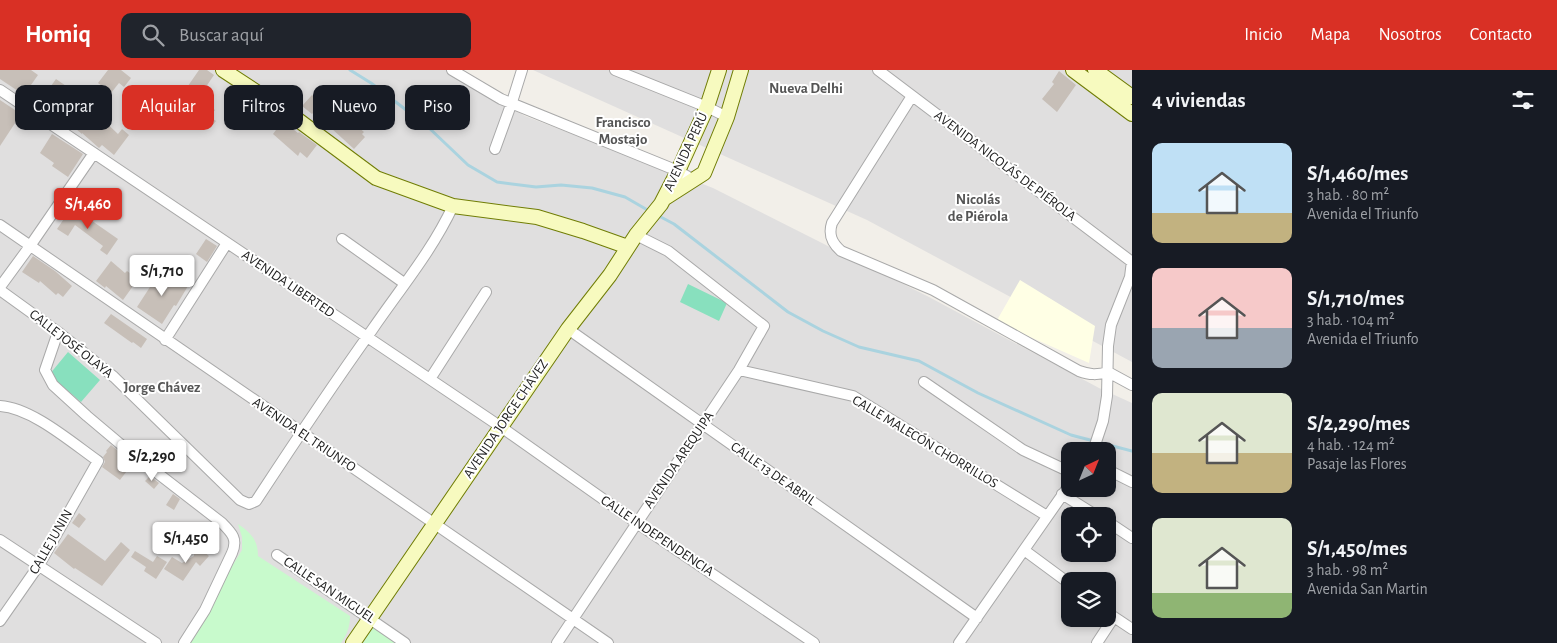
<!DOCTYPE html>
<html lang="es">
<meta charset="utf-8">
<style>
body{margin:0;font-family:"Alegreya Sans",sans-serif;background:#20242c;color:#f1f3f6;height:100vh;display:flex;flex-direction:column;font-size:19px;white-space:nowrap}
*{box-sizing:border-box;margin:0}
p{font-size:16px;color:#9ea1a6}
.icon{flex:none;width:28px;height:28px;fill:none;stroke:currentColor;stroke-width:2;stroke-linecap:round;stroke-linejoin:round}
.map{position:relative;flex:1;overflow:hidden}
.drawer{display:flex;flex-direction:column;background:#171b24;width:425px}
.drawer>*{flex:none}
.hud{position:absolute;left:15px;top:15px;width:475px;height:45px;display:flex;gap:10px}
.needle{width:32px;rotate:43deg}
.buttons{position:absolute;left:1061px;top:372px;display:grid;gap:10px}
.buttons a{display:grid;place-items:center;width:55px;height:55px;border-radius:10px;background:#171b24;box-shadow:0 2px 8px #0003;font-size:25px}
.price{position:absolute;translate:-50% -42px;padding:0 11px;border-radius:5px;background:#fff;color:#222;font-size:16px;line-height:32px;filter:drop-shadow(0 1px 2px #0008)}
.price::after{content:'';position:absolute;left:50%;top:30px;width:15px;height:11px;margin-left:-8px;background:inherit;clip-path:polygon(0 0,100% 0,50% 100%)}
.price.active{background:#d93025;color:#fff}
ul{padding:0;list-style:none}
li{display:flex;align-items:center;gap:15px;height:125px;padding:0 20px}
li span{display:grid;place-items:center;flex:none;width:140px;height:100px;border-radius:10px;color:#555}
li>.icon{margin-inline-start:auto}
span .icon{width:60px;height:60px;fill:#fffc;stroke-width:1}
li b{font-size:21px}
h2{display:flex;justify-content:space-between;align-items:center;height:60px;padding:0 20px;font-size:21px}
.chip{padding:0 18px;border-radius:10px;background:#171b24;box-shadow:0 2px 8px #0003;font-size:18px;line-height:45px}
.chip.active{background:#d93025;color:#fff}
header{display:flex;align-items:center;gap:30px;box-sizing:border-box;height:70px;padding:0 25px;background:#d93025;color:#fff}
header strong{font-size:24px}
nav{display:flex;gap:28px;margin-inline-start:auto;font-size:18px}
.search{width:350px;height:45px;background:#20242c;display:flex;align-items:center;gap:12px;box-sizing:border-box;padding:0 18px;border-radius:10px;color:#9ea1a6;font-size:19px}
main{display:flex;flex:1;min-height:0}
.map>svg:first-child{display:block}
</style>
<header>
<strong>Homiq</strong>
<div class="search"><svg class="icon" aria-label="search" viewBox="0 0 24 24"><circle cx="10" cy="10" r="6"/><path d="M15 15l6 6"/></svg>Buscar aquí</div>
<nav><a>Inicio</a><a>Mapa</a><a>Nosotros</a><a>Contacto</a></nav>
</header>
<main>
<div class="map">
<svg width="1132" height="573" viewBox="0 0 1132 573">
<rect width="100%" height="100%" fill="#f2efe9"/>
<path fill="#e0dfdf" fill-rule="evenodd" d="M0,0h446l79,46 188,72 216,109 170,91 33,15v240h-1132zM1070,381h38v38h-38zM1070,446h38v38h-38zM1070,511h38v38h-38z
M533,0h599v292l-265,-142z"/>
<path fill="#ffffe5" d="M1020,210l75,46 -6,37 -93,-41z"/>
<path fill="#c8facc" d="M238,454c13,9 20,16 20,32l92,60c0,11 -3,18 -9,27h-152l-1,-5 54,-88v-13z
M374,556l25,17h-36z"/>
<path fill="#88e0be" d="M688,214l39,19 -8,18 -39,-19z
M68,282l32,28 -19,22 -32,-27z"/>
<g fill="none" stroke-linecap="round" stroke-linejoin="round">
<path stroke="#aad3df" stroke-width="3" d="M350,0l21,13 56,43 41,39 29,17 39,5 25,-2 31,3 33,9 26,15
M657,145l17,9 114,88 35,19 36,16 60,14 59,32 93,42 61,16"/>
</g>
<path fill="#c7bfb8" d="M0,0h31l7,5 -14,20 -24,-16z
M108,0h13l10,8 -7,9 -5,-4 -8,10 -13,-10z
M199,0h8l7,5 -15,22 16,13 -5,7 6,4 -6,7 -15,-12 5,-7 -19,-13z
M1059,1l17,14 -19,27 -15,-13 12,-15 -2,-2z
M56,9l13,9 -2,3 4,3 -2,3 8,6 -4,5 17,15 8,-8 20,19 4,-5 7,6 -15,20 -12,-10 -3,3 -17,-15v1l-12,-10 1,-2 -22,-15 -3,3 -8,-6z
M325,20l31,27 -5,4 13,11 -2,2 3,3 -11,12 -23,-21 1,-1 -18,-15 -2,2 -10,-8 10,-11 5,5z
M0,30l21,14 -21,32z
M253,30l12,8 -12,14 -3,-2 -2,3 -8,-6z
M279,48l19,15 1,-1 18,13 -10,13 -7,-6 -2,4 -25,-22 6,-8 -4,-3z
M52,64l31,20 -15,23 -16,-11 2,-3 -14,-10z
M72,137l46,32 -11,16 -7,-5 3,-4 -28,-21 -7,11 -11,-7z
M206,169l11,7 -10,16 -11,-8z
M33,186l22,15 17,15 -9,11 -5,-4 -2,2 -16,-14 -1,2 -17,-11z
M111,191l14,12 2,-2 11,8 -15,21 -17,-14 -1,2 -9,-7z
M161,200l27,16 -12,20 -2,-1 -12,19 -25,-17z
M111,244l36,25 -6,9 -8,-6 -1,1 -28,-20z
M111,375l22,18 -13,17 -18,-13 3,-5 -2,-5 4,-5 -1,-1z
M150,406l9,7 -5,6 -9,-8z
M173,424l7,5 -6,11 -8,-5z
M79,443l7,6 -7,9 -7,-5z
M162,458l16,9 -5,9 -19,-11z
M68,464l37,27 16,-19 9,8 -28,36 -27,-18 -1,1 -20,-16z
M197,476l12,10 -9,10 -4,-4 -13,19 -19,-12 8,-12 10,6 12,-7v-6z
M135,481l18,11 4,-6 10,6 -11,17 -12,-8 2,-4 -15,-10z"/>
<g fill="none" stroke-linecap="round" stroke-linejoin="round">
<defs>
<path id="street" d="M452,0l49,29 177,72 16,9
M615,0l92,37 20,10
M878,0l254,192
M0,20l501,337 136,96 177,120
M912,26l-80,127c-4,12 0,20 9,28l92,39 146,81c11,4 18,4 29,1l24,13
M495,79l17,-47 10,-32
M0,155l608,418
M342,169l62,44
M0,217l30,-41 64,-93
M0,220l58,42 56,45 126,123 9,4 7,-3c38,-58 76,-115 116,-171 28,-41 60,-79 81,-124
M568,259l409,289
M58,262l-13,38 8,15 34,31 38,32 97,75c10,10 16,16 10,30l-27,57 -21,33
M165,270l62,-97
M739,300l114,26 194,120
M430,309l56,-87
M924,312l99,68 47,22
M0,336c32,2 71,36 98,55l-59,104 -39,56
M1093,381l10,-30 4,-25 1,-50 3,-21 19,-48 2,-16
M1108,400l24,12
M1062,424l35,22
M1108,452l24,16
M0,470l156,103
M1024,480l46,34
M277,485l128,88
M1108,543l24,16
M557,573l182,-273 25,-44 -96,-75 -32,-16
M959,573l111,-159
M1097,573l17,-26"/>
<path id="secondary" d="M223,0l67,44 86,64 77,28 84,11 46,14 45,16
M1073,0l59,44
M1095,0l37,27
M665,128l39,-25 23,-56 14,-47
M353,573l215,-314 42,-54 26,-40 25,-31 17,-33 29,-64 12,-37"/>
</defs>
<use href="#street" stroke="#a9a9a9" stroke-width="12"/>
<use href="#secondary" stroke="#707d05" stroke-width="16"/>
<use href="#street" stroke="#fff" stroke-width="10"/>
<use href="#secondary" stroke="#f7fabf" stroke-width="14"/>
</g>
<g text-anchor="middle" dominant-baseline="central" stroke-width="4" stroke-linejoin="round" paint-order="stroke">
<g font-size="14" fill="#222" stroke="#fff">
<text transform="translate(686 82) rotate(-65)">AVENIDA PERÚ</text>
<text transform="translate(1005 96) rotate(37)">AVENIDA NICOLÁS DE PIÉROLA</text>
<text transform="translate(288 214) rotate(34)">AVENIDA LIBERTED</text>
<text transform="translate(71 274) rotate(38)">CALLE JOSÉ OLAYA</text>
<text transform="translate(506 349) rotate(-56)">AVENIDA JORGE CHÁVEZ</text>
<text transform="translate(304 365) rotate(34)">AVENIDA EL TRIUNFO</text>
<text transform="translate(925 372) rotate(31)">CALLE MALECÓN CHORRILLOS</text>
<text transform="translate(679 390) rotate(-56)">AVENIDA AREQUIPA</text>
<text transform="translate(773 404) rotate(35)">CALLE 13 DE ABRIL</text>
<text transform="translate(657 466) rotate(34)">CALLE INDEPENDENCIA</text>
<text transform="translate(51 472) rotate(-60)">CALLE JUNIN</text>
<text transform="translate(329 520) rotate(34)">CALLE SAN MIGUEL</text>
</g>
<g font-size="15" font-weight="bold" fill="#555" stroke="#fff">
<text x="806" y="18">Nueva Delhi</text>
<text x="623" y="52">Francisco<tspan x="623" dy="17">Mostajo</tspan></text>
<text x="978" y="129">Nicolás<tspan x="978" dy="17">de Piérola</tspan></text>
<text x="162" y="317">Jorge Chávez</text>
</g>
</g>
</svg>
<div class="buttons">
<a><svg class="needle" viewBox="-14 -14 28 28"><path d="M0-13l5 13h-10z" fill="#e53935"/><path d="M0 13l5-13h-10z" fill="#9ea1a6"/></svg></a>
<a><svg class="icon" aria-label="locate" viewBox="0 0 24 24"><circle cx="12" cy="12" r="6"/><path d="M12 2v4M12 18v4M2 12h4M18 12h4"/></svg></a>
<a><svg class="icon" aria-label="layers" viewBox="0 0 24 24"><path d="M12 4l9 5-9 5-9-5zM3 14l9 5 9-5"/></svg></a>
</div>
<b class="price active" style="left:88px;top:160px">S/1,460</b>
<b class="price" style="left:162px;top:227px">S/1,710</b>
<b class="price" style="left:152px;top:412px">S/2,290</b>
<b class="price" style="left:186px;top:494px">S/1,450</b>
<div class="hud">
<a class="chip">Comprar</a>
<a class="chip active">Alquilar</a>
<a class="chip">Filtros</a>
<a class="chip">Nuevo</a>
<a class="chip">Piso</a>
</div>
</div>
<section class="drawer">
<h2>4 viviendas<svg class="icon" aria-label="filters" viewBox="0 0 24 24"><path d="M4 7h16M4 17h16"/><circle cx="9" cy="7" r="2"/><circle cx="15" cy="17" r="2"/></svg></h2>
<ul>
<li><span style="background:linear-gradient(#bfe0f5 70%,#c2b280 0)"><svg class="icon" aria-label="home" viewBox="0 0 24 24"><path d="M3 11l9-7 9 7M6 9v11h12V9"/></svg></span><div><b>S/1,460/mes</b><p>3 hab. · 80 m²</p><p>Avenida el Triunfo</p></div></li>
<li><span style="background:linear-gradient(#f6c9c9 60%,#9aa5b1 0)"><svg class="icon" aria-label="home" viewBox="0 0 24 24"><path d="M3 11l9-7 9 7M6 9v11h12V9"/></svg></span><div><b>S/1,710/mes</b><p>3 hab. · 104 m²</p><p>Avenida el Triunfo</p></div></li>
<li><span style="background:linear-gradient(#dfe7d0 60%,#c2b280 0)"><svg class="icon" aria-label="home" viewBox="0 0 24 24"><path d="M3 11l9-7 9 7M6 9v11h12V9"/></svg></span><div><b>S/2,290/mes</b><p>4 hab. · 124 m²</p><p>Pasaje las Flores</p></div></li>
<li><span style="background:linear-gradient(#dfe7d0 75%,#8fb573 0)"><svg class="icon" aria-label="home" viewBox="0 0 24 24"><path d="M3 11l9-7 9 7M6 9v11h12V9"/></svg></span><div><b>S/1,450/mes</b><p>3 hab. · 98 m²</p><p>Avenida San Martin</p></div></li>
</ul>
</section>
</main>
